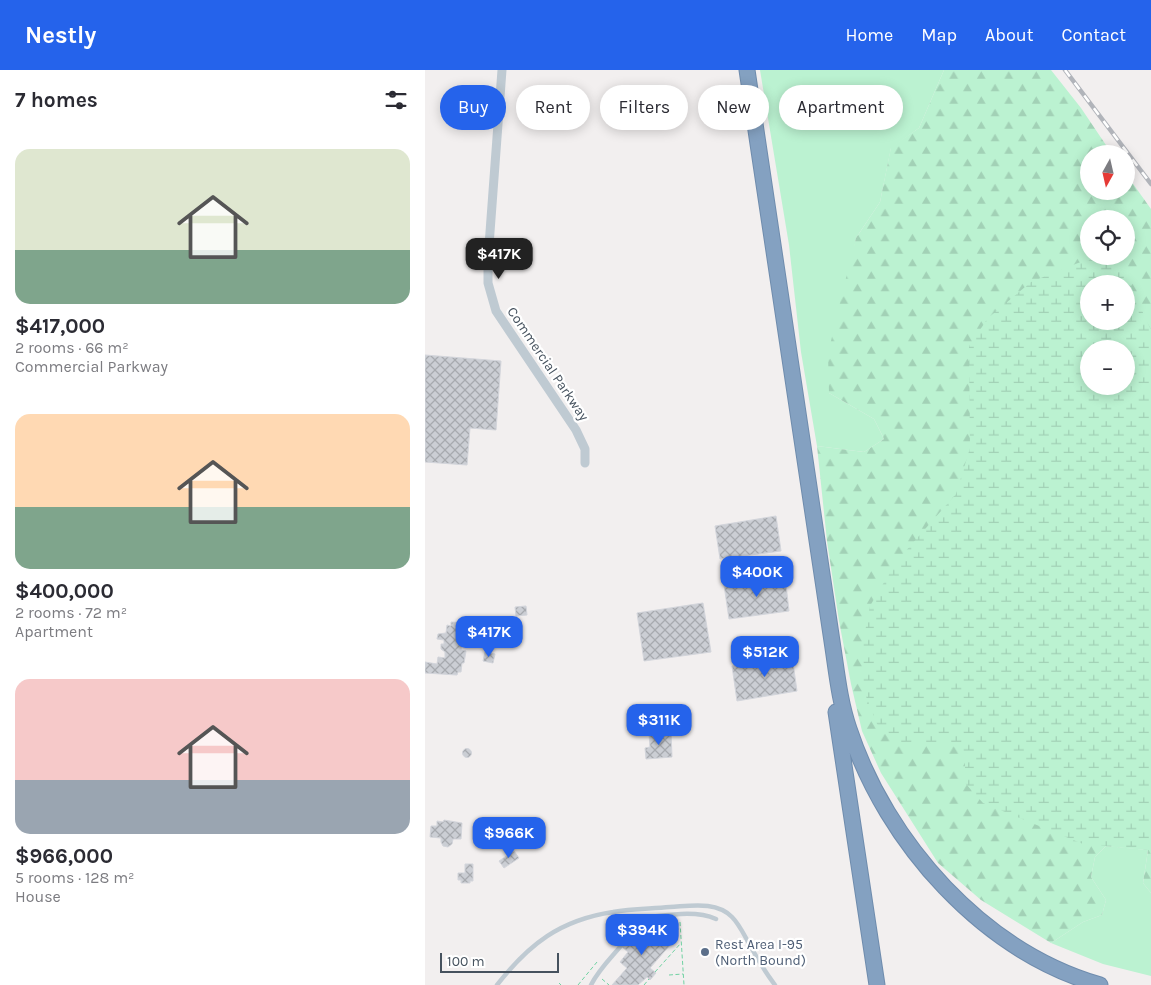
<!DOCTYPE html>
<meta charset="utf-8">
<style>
body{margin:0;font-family:Karla,sans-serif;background:#f7f7f7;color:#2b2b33;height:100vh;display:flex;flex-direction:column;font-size:19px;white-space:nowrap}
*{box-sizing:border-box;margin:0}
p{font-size:16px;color:#7c7c81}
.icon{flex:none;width:28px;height:28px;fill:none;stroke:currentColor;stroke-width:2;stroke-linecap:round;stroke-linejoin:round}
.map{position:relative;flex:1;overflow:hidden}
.details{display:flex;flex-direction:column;background:#fff;width:425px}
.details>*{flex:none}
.top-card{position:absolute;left:15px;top:15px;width:475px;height:45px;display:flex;gap:10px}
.needle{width:32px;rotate:188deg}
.tools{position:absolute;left:655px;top:75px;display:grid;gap:10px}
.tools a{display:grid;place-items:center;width:55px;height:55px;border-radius:50%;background:#fff;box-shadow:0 2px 12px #0003;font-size:25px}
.scale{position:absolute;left:15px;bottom:12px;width:119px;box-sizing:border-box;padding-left:5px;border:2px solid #46525e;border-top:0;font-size:14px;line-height:18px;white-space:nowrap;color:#46525e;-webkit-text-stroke:4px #fff;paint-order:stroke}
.price{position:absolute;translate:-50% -42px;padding:0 11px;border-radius:10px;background:#2563eb;color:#fff;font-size:16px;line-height:32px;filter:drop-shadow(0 1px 2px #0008)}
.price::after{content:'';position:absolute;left:50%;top:30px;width:15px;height:11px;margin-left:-8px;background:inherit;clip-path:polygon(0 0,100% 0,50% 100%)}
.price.active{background:#222;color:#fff}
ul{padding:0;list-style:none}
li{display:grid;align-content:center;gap:10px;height:265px;padding:0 15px}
li span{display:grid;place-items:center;height:155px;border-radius:15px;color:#555}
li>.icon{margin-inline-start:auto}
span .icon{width:90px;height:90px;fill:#fffc;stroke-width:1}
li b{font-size:21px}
h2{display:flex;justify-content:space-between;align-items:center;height:60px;padding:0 15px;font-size:21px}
.pill{padding:0 18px;border-radius:22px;background:#fff;box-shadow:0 2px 12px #0003;font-size:18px;line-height:45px}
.pill.active{background:#2563eb;color:#fff}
header{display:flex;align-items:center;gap:30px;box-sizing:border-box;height:70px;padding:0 25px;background:#2563eb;color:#fff}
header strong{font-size:24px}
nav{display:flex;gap:28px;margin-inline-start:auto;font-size:18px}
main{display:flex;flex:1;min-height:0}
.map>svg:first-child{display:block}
</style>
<header>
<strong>Nestly</strong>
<nav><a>Home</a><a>Map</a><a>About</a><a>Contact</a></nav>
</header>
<main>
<section class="details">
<h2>7 homes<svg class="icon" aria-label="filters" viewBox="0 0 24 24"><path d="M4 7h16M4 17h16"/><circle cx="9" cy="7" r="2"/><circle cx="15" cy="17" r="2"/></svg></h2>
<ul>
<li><span style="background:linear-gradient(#dfe7d0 65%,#7fa58c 0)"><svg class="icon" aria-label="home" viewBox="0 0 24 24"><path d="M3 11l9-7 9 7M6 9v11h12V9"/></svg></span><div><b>$417,000</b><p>2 rooms · 66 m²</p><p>Commercial Parkway</p></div></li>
<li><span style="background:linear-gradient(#ffd9b3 60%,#7fa58c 0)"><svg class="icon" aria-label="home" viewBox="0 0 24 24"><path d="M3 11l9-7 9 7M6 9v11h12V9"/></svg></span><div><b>$400,000</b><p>2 rooms · 72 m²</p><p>Apartment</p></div></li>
<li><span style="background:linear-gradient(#f6c9c9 65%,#9aa5b1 0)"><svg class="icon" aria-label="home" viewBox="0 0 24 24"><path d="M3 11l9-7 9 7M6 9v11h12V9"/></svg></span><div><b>$966,000</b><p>5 rooms · 128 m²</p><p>House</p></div></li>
</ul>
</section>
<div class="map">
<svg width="726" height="915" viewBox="0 0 726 915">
<defs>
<pattern id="forest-firs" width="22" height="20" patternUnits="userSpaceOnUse" patternTransform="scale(1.25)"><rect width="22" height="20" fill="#bbf2d1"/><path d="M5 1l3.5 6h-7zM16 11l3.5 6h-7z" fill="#a2d1b6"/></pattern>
<pattern id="wetland-marsh" width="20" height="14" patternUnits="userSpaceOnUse" patternTransform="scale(1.25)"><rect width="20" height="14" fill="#bbf2d1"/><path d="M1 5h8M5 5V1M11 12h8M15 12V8" fill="none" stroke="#a2d1b6"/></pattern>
<pattern id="building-cross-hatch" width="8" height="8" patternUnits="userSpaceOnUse" patternTransform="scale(1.25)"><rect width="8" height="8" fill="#cbced4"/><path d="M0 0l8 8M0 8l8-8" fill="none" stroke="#a7aaaf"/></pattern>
</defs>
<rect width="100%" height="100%" fill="#f2efef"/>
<path fill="#bbf2d1" d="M335,0h184l-25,58 -28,20 -11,54 -24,36 -27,155 45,26 10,20 -20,13 -47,-6 -16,-94 -12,-107z
M681,776l42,4 -5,33 8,10v83l-48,-12 -52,-21 32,-21 19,-7 4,-15 -15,-23 4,-20z"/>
<path fill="url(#forest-firs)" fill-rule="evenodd" d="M519,0h107l30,38 31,46h-23v37h37v-17l25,35v684l-8,-10 5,-33 -42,-4 -11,11 -4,20 15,23 -4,15 -19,7 -32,21 -70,-43 -43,-37 -57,-90 -19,-42 -11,-47 -12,-63 -12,-80 -10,-95 47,6 20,-13 -10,-20 -45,-26 -1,-39 13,-56 15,-60 24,-36 11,-55 28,-19zM664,149h37v37h-37zM664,214h37v37h-37zM664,279h37v37h-37z"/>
<path fill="url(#wetland-marsh)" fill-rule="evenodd" d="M672,188l23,5 31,67v519l-3,1 -65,-6 -100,-41 -18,-20v-24l-14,-16 -59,-1 -15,-18 -14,-35v-47l7,-36 26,-44 60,-68 14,-46 -1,-102 19,-28 43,-36 47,-19zM664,214h37v37h-37zM664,279h37v37h-37z"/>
<path fill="url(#building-cross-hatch)" stroke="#d3d5db" d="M0,285l76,6 -5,69 -26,-2 -3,37 -42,-3z
M351,446l5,35 -61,8 -5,-33z
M360,506l4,35 -60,8 -5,-34z
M278,533l8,49 -67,9 -7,-48z
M101,536l1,9 -11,1 -1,-9z
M26,552l13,1 -3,27 5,1 -2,12h-2l-1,9h-3l-1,3 -32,-2v-11l12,2 1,-7 7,1v-6l-4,-3v-5h3v-4l-7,-1 1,-5 8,-1 1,-8 4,1z
M60,582l10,2 -2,9 -10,-2z
M367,586l5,35 -60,10 -5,-35z
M246,662l1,25 -26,2 -1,-11 5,-1 -1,-14z
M37.5 683a4.5 4.5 0 1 1 9 0a4.5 4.5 0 1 1-9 0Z
M19,750l18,3 -1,16h-8l-1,5 -4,3 -5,-1 -2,-4v-4l-11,-1 1,-11h6v-5l6,1z
M89,781l5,7 -15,10 -5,-7z
M40,794h8v17h-3v2h-9v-3h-3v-7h7z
M221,852l25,22 -21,24 6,5 -6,7 -3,-3 -9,8h-26l15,-17 -7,-6 8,-10 -6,-5 3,-6 4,3z"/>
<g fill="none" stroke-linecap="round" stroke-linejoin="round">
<defs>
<path id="highway" d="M322,0l86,578c4,27 7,55 16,81 38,115 134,222 251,256
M411,642l41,273"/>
</defs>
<use href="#highway" stroke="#6f8cad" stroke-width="17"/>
<path stroke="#71d2a3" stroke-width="1" stroke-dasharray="4 2.5" stroke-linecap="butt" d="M255,852l4,63
M186,861l9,-10 8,2
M235,865v-5l20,-1
M230,902l26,-29
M244,905l14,-1
M177,909l7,6
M134,913l2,2
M153,915l19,-23
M219,915l5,-6"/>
<path stroke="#bfcad2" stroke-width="4.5" d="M72,915c32,-41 63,-65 116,-73 19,-4 38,-3 57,-5 21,-1 46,-6 62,10 8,8 13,20 19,30 7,13 15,26 24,38
M166,915c10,-20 27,-33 39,-51 4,-5 4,-12 10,-16 24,-2 54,-9 76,1"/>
<path stroke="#bfcad2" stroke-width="9" d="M77,0l-14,189v24l8,28 80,119 9,19v14"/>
<use href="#highway" stroke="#84a1c1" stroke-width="15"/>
<defs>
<path id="rail" d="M640,0l86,114"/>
</defs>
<use href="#rail" stroke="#b1b4ba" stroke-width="4.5"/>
<use href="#rail" stroke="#fff" stroke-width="2.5" stroke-dasharray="8" stroke-linecap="butt"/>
</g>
<circle fill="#5c6f8a" stroke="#fff" stroke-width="2" cx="280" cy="882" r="5"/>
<g text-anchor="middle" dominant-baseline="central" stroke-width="4.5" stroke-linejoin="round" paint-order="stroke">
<g font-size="14" fill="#46525e" stroke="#fff">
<text transform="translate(123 294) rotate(56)">Commercial Parkway</text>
</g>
<g font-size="14" fill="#4e5e75" stroke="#fff" text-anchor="start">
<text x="290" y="874">Rest Area I-95<tspan x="290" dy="16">(North Bound)</tspan></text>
</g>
</g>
</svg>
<div class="tools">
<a><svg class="needle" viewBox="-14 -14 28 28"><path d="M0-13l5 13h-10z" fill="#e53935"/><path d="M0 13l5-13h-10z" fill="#7c7c81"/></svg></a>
<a><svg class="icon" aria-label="locate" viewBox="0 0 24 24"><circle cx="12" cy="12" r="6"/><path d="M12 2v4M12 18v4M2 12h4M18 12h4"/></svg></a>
<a>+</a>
<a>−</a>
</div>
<div class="scale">100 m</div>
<b class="price active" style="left:74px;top:210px">$417K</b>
<b class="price" style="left:332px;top:528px">$400K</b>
<b class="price" style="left:64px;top:588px">$417K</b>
<b class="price" style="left:340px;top:608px">$512K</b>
<b class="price" style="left:234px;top:676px">$311K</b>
<b class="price" style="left:84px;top:789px">$966K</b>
<b class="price" style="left:217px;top:886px">$394K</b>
<div class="top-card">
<a class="pill active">Buy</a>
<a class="pill">Rent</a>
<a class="pill">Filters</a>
<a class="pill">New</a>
<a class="pill">Apartment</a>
</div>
</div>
</main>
